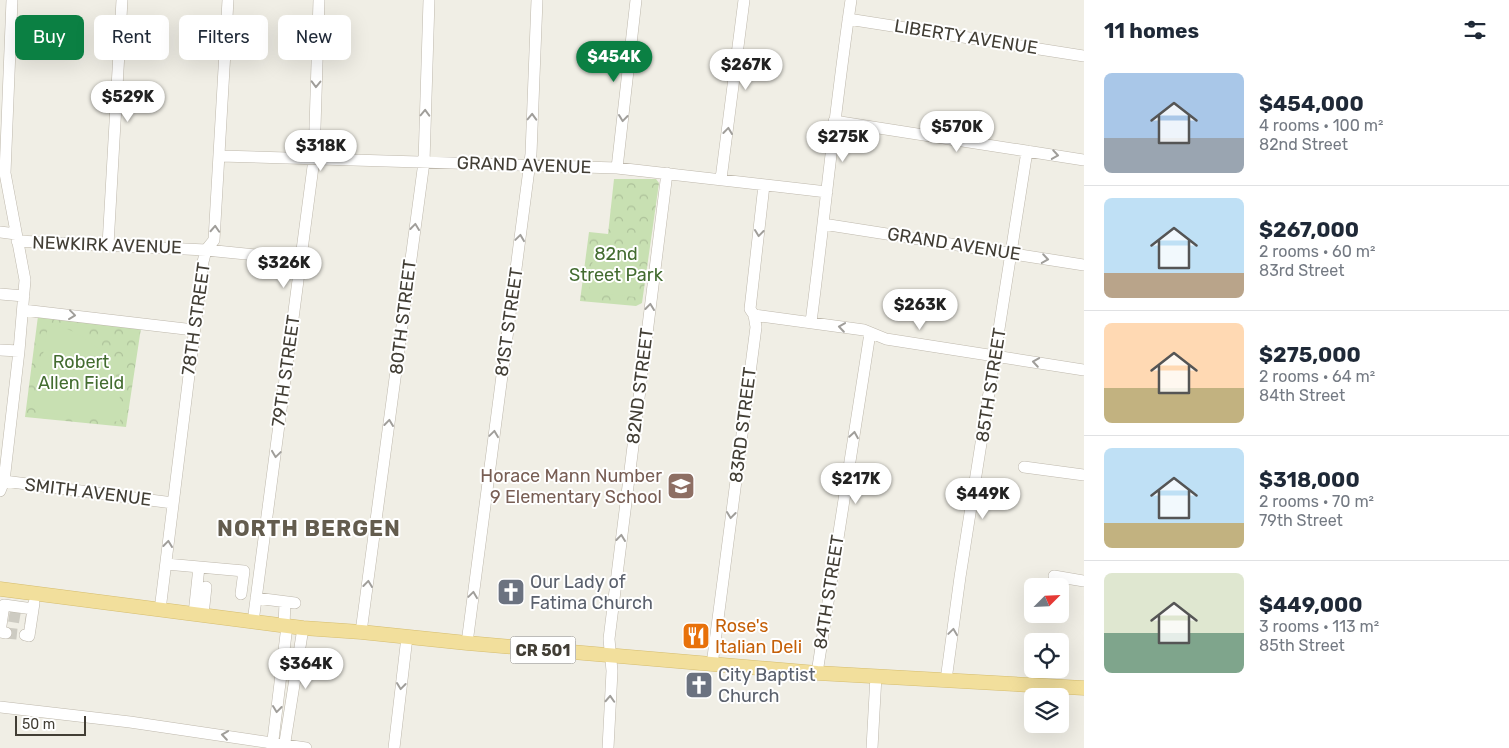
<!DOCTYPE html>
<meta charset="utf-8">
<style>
body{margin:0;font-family:Rubik,sans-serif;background:#f6f6f7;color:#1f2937;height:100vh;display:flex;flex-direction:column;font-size:19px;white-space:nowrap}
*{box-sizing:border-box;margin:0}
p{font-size:16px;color:#747a83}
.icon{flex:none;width:28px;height:28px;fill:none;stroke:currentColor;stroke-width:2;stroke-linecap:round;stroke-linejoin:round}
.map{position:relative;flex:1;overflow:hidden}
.panel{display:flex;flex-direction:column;background:#fff;width:425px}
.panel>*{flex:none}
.top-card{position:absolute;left:15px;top:15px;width:475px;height:45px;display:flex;gap:10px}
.needle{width:32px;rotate:66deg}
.fabs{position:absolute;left:1024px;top:578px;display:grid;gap:10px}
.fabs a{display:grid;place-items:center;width:45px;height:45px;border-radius:8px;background:#fff;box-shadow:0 5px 20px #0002;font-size:25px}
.scale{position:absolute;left:15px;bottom:12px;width:71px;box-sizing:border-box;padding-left:5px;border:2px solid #423e35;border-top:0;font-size:14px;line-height:18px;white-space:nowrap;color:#423e35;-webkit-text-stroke:4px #fff;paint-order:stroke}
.price{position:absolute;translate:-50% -42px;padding:0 11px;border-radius:18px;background:#fff;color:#222;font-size:16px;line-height:32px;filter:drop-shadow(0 1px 2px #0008)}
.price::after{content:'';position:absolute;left:50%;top:30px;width:15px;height:11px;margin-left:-8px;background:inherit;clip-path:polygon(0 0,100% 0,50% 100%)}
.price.active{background:#0b8043;color:#fff}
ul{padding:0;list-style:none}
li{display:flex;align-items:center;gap:15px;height:125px;padding:0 20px}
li+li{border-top:1px solid #e0e1e3}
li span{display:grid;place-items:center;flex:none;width:140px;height:100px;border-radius:8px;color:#555}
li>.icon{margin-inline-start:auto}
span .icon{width:60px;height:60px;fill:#fffc;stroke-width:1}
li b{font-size:21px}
h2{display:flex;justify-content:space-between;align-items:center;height:60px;padding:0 20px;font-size:21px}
.pill{padding:0 18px;border-radius:8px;background:#fff;box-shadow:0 5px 20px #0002;font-size:18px;line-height:45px}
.pill.active{background:#0b8043;color:#fff}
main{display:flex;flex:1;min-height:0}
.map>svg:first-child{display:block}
</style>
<main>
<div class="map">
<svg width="1084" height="748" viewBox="0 0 1084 748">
<defs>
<pattern id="forest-crowns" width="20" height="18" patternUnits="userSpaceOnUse" patternTransform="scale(1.25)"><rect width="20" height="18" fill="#c8e0b2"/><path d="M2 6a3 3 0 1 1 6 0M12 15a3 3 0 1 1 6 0" fill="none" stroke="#adc19a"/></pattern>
</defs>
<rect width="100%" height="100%" fill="#f0eee5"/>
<path fill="url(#forest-crowns)" d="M614,179h42l3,4 -17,120 -6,3 -56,-5 9,-69 19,2z
M38,316l103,12 -15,99 -101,-10z"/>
<path fill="#c8e0b2" d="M593,257l46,5 -4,35 -46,-5z
M48,326c13,0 25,4 36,12 33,20 38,48 36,84l-81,-10 -5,-7z"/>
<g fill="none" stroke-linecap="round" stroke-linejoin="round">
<path stroke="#cdcbc2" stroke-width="11" stroke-dasharray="11 5.5" stroke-linecap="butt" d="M9,616l18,3
M6,633l19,2"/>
<defs>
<path id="minor" d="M848,19l236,37
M834,121l250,39
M220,156l397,12 210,24
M617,168l19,-168
M721,179l23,-179
M823,224l261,41
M0,232l16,2
M17,241l189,9 50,5
M108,245l14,-245
M0,294l24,2
M23,310l171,20
M754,315l110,15 22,9 198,31
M811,322c14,-107 24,-215 40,-322
M0,350l19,1
M1024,467l60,8
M4,481l169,22
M0,491l4,-10 15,-130 6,-71 -20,-107 7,-173
M166,564l78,7 -3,23
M1054,576l30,5
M256,598l39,5
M160,610l43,-348 3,-12 8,-10 14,-240
M194,614l5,-47
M203,615l3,-28
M253,622l61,-463 5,-159
M284,626l1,-24
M361,632l63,-470 5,-162
M6,633l-6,-1 4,-27 29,4
M25,635l4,1 5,-33
M467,643l64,-489 6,-154
M712,665l44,-338 -2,-12 -4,-6 14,-124
M817,673l53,-340
M946,680l14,-103 67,-426
M0,707l130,15 176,26
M272,748l15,-122
M284,748l19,-120
M394,748l13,-111
M608,748l4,-77 -3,-32 58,-466
M872,748l4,-72"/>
<path id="major" d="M0,589l303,39 58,4 106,11 350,30 267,15"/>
</defs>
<use href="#minor" stroke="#beb8ac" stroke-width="12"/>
<use href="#major" stroke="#d5bd6f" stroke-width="15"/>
<use href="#minor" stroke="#fff" stroke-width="11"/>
<use href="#major" stroke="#f2df9c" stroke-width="14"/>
</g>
<defs><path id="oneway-chevron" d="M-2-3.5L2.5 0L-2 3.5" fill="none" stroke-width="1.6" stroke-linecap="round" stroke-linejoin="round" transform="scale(1.25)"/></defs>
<g stroke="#a09e9a">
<use href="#oneway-chevron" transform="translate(316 84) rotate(91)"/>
<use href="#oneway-chevron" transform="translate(425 113) rotate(-88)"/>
<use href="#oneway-chevron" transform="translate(532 117) rotate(-88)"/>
<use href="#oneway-chevron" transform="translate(623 118) rotate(97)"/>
<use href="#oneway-chevron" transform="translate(728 131) rotate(-83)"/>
<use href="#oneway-chevron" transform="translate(1055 155) rotate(9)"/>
<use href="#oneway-chevron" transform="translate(415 227) rotate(-83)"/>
<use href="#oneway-chevron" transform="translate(215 229) rotate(-87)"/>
<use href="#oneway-chevron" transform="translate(759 233) rotate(97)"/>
<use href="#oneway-chevron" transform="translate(520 238) rotate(-82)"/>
<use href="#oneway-chevron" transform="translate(1045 259) rotate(9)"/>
<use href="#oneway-chevron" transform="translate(650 307) rotate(-83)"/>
<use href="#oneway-chevron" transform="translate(72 315) rotate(7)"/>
<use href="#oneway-chevron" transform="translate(842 327) rotate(-172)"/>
<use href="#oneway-chevron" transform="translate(1036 362) rotate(-171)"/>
<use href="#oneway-chevron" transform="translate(389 423) rotate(-83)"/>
<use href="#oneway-chevron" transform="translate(494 434) rotate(-82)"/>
<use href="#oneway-chevron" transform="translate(854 435) rotate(-81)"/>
<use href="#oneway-chevron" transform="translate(276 454) rotate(98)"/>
<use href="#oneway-chevron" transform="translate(731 515) rotate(97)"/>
<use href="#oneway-chevron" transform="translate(621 538) rotate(-83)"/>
<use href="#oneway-chevron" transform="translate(168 544) rotate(-83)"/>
<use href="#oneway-chevron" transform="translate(368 584) rotate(-83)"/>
<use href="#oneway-chevron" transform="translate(473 595) rotate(-82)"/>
<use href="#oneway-chevron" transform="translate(953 632) rotate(-82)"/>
<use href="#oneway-chevron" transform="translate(401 686) rotate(97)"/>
<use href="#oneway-chevron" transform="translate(610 699) rotate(-87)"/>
<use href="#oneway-chevron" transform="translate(277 709) rotate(97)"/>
<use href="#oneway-chevron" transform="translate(225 735) rotate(-172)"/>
</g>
<defs>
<symbol id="school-square" viewBox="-11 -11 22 22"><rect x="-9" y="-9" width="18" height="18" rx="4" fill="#8d6e63" stroke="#fff"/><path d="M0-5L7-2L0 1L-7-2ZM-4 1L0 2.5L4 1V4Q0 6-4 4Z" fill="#fff"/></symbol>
<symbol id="church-square" viewBox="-11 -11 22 22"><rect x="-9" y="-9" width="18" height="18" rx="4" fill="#6b7280" stroke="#fff"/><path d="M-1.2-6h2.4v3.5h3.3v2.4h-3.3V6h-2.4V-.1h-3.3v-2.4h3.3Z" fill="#fff"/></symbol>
<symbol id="restaurant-square" viewBox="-11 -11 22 22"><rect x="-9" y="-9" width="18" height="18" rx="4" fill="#e8710a" stroke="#fff"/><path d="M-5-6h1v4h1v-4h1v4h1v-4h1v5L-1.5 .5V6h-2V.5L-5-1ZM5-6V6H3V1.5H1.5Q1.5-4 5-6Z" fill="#fff"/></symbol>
</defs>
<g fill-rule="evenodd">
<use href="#school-square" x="665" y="470" width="32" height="32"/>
<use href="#church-square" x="495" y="576" width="32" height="32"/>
<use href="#restaurant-square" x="680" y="620" width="32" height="32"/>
<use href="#church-square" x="683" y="669" width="32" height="32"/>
</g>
<g text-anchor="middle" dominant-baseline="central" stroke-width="4" stroke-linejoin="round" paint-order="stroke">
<rect fill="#fff" stroke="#7b7872" stroke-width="1" x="510.5" y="636.5" width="65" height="27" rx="4"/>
<g font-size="16" font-weight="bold" fill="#423e35">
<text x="543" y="650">CR 501</text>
</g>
<g font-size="18" fill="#423e35" stroke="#fff">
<text transform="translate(966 37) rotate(9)">LIBERTY AVENUE</text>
<text transform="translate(524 165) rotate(2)">GRAND AVENUE</text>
<text transform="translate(954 244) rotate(9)">GRAND AVENUE</text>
<text transform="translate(107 245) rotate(2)">NEWKIRK AVENUE</text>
<text transform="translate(403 317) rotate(-83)">80TH STREET</text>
<text transform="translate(196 319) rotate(-82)">78TH STREET</text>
<text transform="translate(509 322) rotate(-82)">81ST STREET</text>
<text transform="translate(286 371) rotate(-82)">79TH STREET</text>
<text transform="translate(991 385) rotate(-81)">85TH STREET</text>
<text transform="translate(640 386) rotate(-83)">82ND STREET</text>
<text transform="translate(743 425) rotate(-83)">83RD STREET</text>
<text transform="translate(88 492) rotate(7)">SMITH AVENUE</text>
<text transform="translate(829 592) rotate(-81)">84TH STREET</text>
</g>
<g font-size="18" fill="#436c30" stroke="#fff">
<text x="616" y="254">82nd<tspan x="616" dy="21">Street Park</tspan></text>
<text x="81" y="362">Robert<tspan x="81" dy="21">Allen Field</tspan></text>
</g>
<g font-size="18" fill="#785e54" stroke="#fff" text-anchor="end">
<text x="662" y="476">Horace Mann Number<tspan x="662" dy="21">9 Elementary School</tspan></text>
</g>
<g font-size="18" fill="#5b616d" stroke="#fff" text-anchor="start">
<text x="530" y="582">Our Lady of<tspan x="530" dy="21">Fatima Church</tspan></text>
<text x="718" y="675">City Baptist<tspan x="718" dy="21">Church</tspan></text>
</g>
<g font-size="18" fill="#c56008" stroke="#fff" text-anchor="start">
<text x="715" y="626">Rose's<tspan x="715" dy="21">Italian Deli</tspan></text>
</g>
<g font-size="22" font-weight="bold" letter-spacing="1" fill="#635c4e" stroke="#fff">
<text x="309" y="528">NORTH BERGEN</text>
</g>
</g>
</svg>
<div class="fabs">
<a><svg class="needle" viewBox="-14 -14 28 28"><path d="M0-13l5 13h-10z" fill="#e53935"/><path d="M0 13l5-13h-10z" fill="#747a83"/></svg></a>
<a><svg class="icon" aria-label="locate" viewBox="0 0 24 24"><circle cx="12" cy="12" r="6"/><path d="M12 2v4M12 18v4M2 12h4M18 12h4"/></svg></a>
<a><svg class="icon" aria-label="layers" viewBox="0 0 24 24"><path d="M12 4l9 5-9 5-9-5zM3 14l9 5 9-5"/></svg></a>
</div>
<div class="scale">50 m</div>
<b class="price active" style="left:614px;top:83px">$454K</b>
<b class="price" style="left:746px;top:91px">$267K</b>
<b class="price" style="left:128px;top:123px">$529K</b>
<b class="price" style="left:957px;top:153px">$570K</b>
<b class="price" style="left:843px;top:163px">$275K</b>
<b class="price" style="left:321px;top:172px">$318K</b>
<b class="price" style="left:284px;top:289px">$326K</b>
<b class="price" style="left:920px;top:331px">$263K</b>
<b class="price" style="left:856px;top:505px">$217K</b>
<b class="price" style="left:983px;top:520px">$449K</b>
<b class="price" style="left:306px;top:690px">$364K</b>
<div class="top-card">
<a class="pill active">Buy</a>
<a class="pill">Rent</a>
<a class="pill">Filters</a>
<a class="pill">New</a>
</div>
</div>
<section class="panel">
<h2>11 homes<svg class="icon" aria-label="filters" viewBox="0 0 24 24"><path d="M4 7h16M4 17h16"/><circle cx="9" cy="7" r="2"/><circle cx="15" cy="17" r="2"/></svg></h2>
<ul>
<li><span style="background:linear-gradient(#a9c7e8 65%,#9aa5b1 0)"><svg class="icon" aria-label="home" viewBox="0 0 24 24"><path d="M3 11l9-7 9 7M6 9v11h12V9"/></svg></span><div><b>$454,000</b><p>4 rooms · 100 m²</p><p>82nd Street</p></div></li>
<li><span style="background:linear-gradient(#bfe0f5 75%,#b9a48a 0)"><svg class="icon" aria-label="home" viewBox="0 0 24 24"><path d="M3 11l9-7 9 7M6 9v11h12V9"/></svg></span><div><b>$267,000</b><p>2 rooms · 60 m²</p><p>83rd Street</p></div></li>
<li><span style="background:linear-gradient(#ffd9b3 65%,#c2b280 0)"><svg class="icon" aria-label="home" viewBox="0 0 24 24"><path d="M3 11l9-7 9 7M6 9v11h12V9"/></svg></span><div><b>$275,000</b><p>2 rooms · 64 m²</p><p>84th Street</p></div></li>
<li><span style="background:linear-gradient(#bfe0f5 75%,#c2b280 0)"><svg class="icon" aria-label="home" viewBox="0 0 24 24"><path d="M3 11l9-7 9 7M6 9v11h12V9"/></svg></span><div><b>$318,000</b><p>2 rooms · 70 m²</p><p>79th Street</p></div></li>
<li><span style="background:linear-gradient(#dfe7d0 60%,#7fa58c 0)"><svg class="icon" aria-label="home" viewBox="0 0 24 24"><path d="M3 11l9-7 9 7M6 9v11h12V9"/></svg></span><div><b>$449,000</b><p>3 rooms · 113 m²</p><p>85th Street</p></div></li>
</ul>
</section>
</main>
